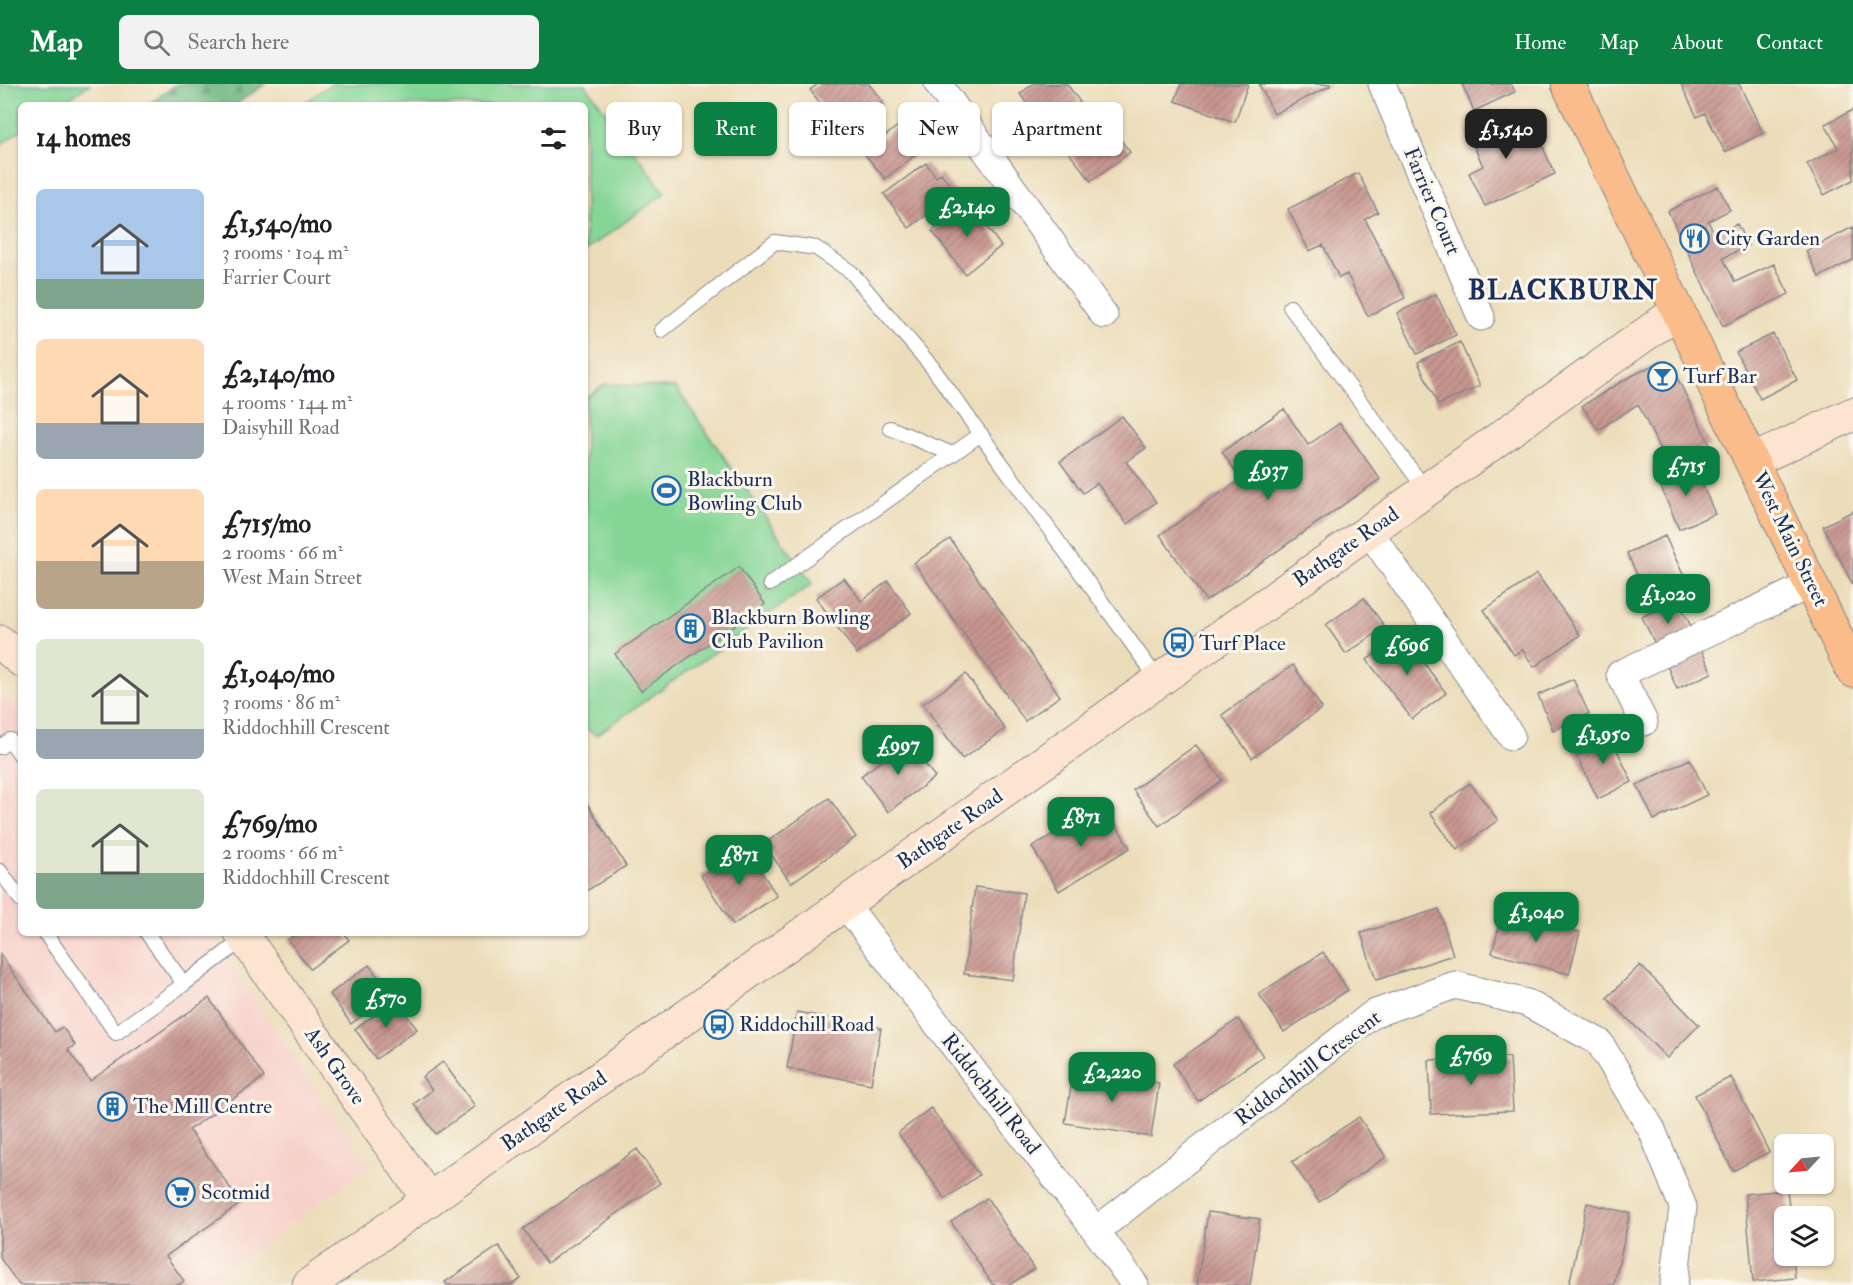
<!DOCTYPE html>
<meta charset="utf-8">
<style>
body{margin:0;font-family:"IM FELL Double Pica",serif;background:#f2f2f2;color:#202124;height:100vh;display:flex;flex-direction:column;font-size:22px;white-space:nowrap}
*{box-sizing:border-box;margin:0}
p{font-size:20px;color:#757577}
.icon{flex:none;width:33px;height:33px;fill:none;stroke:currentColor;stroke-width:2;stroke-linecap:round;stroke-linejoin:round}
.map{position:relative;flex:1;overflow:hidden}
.sheet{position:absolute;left:18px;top:18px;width:570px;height:834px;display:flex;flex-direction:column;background:#fff;border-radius:9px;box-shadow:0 2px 4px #0004}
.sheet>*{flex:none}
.top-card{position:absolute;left:606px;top:18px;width:570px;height:54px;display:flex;gap:12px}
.needle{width:39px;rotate:244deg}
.buttons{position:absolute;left:1774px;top:1050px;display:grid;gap:12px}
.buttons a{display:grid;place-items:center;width:60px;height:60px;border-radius:9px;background:#fff;box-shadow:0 2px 4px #0004;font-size:30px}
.price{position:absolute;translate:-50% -51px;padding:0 14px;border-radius:12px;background:#0b8043;color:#fff;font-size:20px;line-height:39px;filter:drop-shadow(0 2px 3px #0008)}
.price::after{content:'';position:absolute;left:50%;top:36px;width:18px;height:14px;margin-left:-9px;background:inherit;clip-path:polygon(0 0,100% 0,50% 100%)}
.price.on{background:#222;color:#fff}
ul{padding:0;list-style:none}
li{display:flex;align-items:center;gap:18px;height:150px;padding:0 18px}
li span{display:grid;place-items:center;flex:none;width:168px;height:120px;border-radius:9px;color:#555}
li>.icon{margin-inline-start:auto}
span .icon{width:72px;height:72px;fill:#fffc;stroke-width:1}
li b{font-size:26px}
h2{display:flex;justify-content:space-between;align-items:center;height:72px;padding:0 18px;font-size:26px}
.tag{padding:0 21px;border-radius:9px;background:#fff;box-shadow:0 2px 4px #0004;font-size:21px;line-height:54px}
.tag.on{background:#0b8043;color:#fff}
header{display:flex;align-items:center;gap:36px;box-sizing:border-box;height:84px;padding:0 30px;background:#0b8043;color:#fff}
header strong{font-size:28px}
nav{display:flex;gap:33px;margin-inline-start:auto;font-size:21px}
.search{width:420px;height:54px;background:#f2f2f2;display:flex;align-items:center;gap:15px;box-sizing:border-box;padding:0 21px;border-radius:9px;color:#757577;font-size:22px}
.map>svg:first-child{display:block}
</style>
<header>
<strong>Map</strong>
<div class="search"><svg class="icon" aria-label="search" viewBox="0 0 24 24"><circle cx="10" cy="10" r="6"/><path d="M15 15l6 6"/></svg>Search here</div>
<nav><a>Home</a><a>Map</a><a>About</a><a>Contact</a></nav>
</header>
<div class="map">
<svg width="1853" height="1201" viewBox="0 0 1853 1201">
<defs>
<pattern id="forest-firs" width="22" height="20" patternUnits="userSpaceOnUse" patternTransform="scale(1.5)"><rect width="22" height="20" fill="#6cb67e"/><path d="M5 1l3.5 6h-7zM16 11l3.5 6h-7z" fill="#58946a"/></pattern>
<pattern id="building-hatch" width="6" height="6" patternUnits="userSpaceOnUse" patternTransform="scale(1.5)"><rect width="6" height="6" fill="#c99790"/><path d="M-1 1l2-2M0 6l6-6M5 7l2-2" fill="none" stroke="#a27c79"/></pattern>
</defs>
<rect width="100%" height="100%" fill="#fbf7ec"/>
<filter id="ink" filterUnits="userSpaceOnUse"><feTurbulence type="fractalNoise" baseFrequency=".0167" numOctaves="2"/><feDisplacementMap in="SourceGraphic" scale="12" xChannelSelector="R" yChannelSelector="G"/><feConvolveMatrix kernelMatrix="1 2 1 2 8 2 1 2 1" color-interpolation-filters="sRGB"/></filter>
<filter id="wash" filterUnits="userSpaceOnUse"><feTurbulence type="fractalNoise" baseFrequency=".008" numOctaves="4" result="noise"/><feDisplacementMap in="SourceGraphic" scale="24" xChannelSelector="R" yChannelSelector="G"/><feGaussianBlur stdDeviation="1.35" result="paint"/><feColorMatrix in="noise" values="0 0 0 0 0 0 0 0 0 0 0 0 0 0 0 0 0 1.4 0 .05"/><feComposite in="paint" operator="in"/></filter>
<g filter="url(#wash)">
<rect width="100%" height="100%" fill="#ecddba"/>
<path fill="#f7d0ca" d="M0,608l21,21v220h187l161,233 -160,119h-209z"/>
<path fill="#85d595" stroke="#50827a" stroke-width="1.5" d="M0,0h90l-31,21h-38v25l-21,15z
M331,0h254l80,109 -80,58v-146h-283z
M605,300l71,4 136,196 -216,151 -11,-7v-330z"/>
<path fill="url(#forest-firs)" stroke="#44726e" stroke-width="1.5" d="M177,0h88l-30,21h-88z"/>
<g id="blocks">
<path fill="url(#building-hatch)" d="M818,0h51l14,18 -40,31 -33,-43z
M1033,0h34l13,18 -36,26 -24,-34z
M1181,0h67l-13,38 -60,-21z
M1259,0h71v2l-56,28z
M1462,0h49l4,8 -41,19z
M1681,0h58l24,49 -38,19 -20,-39 -8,4z
M1094,21l36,47 -39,29 -36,-46z
M1853,26v70l-29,15 -17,-31 31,-16 -13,-24z
M1508,28l15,32 15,-7 17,37 -70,32 -16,-33 14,-7 -16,-35z
M899,41l21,26 -35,28 -21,-26z
M926,79l10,14 5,-4 15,20 -47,35 -25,-34z
M1358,89l20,39 -13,7 40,79 -37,18 -21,-42 -8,4 -16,-33 -14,6 -21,-42z
M1718,102l12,24 -22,11 7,14 22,-11 11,22 -25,12 12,24 39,-18 15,30 -66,32 -55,-115z
M968,118l33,44 -36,28 -33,-43z
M1853,143v33l-34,17 -13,-26z
M1436,210l20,41 -39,19 -20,-41z
M1773,250l24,46 -37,19 -24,-47z
M1460,258l20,44 -42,19 -20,-43z
M1659,278l13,5 38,78 -42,21 -30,-62 -40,26 -16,-24 44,-27z
M1284,325l24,36 32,-22 40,56 -174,122 -46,-66 81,-56 -19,-27z
M1122,332l24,32 -20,14 30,40 -29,22 -30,-41 -14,10 -23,-31z
M1694,381l21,49 -36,15 -21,-49z
M1853,427v74l-30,-59z
M1665,452l22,47 -38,18 -22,-48z
M950,455l110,157 -35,25 -111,-158z
M739,483l26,37 -124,87 -26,-37z
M1537,490l43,61 -46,32 -12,-18 -8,6 -30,-45z
M844,494l17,23 27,-20 23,32 -54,41 -41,-56z
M1364,514l21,29 -39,27 -20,-29z
M1677,515l17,33 -36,18 -16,-33z
M1402,549l44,60 -34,26 -45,-59z
M1699,561l13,28 -35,16 -12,-28z
M1293,581l29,43 -70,50 -30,-43z
M966,590l39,55 -43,30 -39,-55z
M1573,595l16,35 -36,16 -15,-35z
M1608,647l24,51 -34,17 -25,-51z
M908,657l27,36 -47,35 -27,-36z
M1196,661l26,35 -63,46 -26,-36z
M1690,675l17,36 -53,25 -17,-35z
M1470,699l28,37 -41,30 -27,-37z
M829,714l27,39 -65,46 -27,-39z
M585,716l41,66 -41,26z
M1103,720l27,44 -71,43 -27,-44z
M745,762l32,50 -44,29 -32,-49z
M975,803l49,6 -11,87 -49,-6z
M1439,825l14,46 -77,25 -15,-47z
M1503,828l77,20 -11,42 -77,-21z
M297,849h47l5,7 -39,29 -22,-29z
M1323,868l25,38 -64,42 -25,-38z
M0,870l55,78 7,-5 7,9 6,9 -7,5 22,31 119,-83 55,79 -75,53 52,73 -75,53 18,25 -6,4h-159l-19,-27z
M369,881l22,29 -40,30 -21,-30z
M1640,881l59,60 -32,33 -60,-60z
M395,916l22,29 -41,30 -21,-30z
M797,928l84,16 -10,56 -84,-16z
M1238,935l25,37 -65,45 -25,-37z
M1510,973l3,54 -82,3 -2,-54z
M443,978l32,44 -39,28 -22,-30 18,-14 -10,-13z
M1074,985l85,14 -8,54 -86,-14z
M1731,993l38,75 -36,19 -38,-76z
M931,1024l48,67 -34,24 -47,-66z
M1359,1033l27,40 -67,45 -27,-40z
M637,1065l23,34 -113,80 -24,-34z
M1787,1106l3,26h-5v40h8l2,22 -42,4 -8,-88z
M987,1114l47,71 -25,16h-16l-42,-63z
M1587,1119l43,10 -16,72h-45z
M1208,1128l52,7 -10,66h-53z
M499,1162l22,33 -10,6h-64l-2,-3z"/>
</g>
</g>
<g filter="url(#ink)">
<use href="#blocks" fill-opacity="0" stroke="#84868c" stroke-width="1.5"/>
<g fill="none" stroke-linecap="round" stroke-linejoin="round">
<defs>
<path id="lane" d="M1290,223l136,183
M662,246l113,-88 41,6 35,24 81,95 227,314
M890,344l62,26
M770,500l211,-150
M0,663l10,-7 11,16
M0,787l21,29
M45,849l71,100 68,-49 -37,-51
M184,900l61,-46"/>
<path id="street" d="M938,0l166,231
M1382,0l99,233
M1369,447l142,205
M1644,638l-24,-48 191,-90
M845,820l251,327 39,54
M1096,1147l277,-217 82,-29 72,18 72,39 53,88 31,77 -9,78"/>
<path id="secondary" d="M1752,377l101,-47
M0,558l21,18
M241,849l188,267
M309,1201l1369,-974"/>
<path id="primary" d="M1568,0l285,587"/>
</defs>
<use href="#lane" stroke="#84868c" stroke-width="16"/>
<use href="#street" stroke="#84868c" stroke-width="29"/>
<use href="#secondary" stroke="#84868c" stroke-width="35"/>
<use href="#primary" stroke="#84868c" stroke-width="35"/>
<use href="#lane" stroke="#fff" stroke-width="14"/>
<use href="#street" stroke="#fff" stroke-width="27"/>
<use href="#secondary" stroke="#fde4d0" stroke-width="33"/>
<use href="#primary" stroke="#f9bc8a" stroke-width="33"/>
</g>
</g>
<defs>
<symbol id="restaurant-ring" viewBox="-11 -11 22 22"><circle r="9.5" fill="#fbf7ec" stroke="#1f6fb2" stroke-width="1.5"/><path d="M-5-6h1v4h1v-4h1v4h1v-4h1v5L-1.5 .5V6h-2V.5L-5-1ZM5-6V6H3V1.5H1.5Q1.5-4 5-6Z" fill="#1f6fb2"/></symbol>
<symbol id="bar-ring" viewBox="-11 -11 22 22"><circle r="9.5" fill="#fbf7ec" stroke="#1f6fb2" stroke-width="1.5"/><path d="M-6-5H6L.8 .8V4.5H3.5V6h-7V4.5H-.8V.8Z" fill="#1f6fb2"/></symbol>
<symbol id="stadium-ring" viewBox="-11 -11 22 22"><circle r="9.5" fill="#fbf7ec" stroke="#1f6fb2" stroke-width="1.5"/><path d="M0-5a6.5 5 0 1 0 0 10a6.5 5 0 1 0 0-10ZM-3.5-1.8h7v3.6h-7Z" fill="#1f6fb2"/></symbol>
<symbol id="building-ring" viewBox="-11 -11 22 22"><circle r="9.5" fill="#fbf7ec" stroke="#1f6fb2" stroke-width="1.5"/><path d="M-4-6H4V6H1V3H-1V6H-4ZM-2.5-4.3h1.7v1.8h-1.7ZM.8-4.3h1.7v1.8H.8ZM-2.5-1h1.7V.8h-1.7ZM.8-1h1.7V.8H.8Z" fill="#1f6fb2"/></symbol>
<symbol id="bus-ring" viewBox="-11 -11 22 22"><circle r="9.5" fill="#fbf7ec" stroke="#1f6fb2" stroke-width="1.5"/><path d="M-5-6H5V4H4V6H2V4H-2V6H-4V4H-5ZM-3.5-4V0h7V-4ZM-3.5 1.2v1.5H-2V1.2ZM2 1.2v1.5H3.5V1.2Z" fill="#1f6fb2"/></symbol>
<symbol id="supermarket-ring" viewBox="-11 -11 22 22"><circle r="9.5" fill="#fbf7ec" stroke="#1f6fb2" stroke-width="1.5"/><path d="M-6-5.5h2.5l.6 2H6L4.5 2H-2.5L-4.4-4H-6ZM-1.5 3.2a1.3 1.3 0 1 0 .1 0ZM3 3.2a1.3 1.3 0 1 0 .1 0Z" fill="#1f6fb2"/></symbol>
</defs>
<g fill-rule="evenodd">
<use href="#restaurant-ring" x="1678" y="138" width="33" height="33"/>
<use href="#bar-ring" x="1646" y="276" width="33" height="33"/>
<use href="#stadium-ring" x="650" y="390" width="33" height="33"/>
<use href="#building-ring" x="674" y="528" width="33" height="33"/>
<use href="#bus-ring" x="1162" y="542" width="33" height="33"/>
<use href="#bus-ring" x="702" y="924" width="33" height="33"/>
<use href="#building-ring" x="96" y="1006" width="33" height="33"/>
<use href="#supermarket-ring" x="164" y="1092" width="33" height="33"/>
</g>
<g text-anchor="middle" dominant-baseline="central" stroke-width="6" stroke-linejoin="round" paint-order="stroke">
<g font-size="21" fill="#1b2f5e" stroke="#fbf7ec">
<text transform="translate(1432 117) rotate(67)">Farrier Court</text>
<text transform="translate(1790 455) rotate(64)">West Main Street</text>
<text transform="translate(1346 463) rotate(-35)">Bathgate Road</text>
<text transform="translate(950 745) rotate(-35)">Bathgate Road</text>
<text transform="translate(335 982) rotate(55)">Ash Grove</text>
<text transform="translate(1308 984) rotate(-37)">Riddochhill Crescent</text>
<text transform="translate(991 1010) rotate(52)">Riddochhill Road</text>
<text transform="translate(554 1027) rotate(-35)">Bathgate Road</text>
</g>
<g font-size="21" fill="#1b2f5e" stroke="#fbf7ec" text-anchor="start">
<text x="1715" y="154">City Garden</text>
<text x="1683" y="292">Turf Bar</text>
<text x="687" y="395">Blackburn<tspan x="687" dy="24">Bowling Club</tspan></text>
<text x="711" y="533">Blackburn Bowling<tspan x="711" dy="24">Club Pavilion</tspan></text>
<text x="1199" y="559">Turf Place</text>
<text x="739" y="940">Riddochill Road</text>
<text x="133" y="1022">The Mill Centre</text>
<text x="201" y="1108">Scotmid</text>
</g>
<g font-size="27" font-weight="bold" letter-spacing="1.5" fill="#1b2f5e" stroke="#fbf7ec">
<text x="1563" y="206">BLACKBURN</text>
</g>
</g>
</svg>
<div class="buttons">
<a><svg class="needle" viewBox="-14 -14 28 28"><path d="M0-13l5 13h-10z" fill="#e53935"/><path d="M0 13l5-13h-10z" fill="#757577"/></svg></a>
<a><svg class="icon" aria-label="layers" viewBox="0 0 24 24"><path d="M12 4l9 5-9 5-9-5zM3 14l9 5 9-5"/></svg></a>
</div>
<b class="price on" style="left:1506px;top:76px">£1,540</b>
<b class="price" style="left:967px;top:154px">£2,140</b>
<b class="price" style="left:1686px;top:413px">£715</b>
<b class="price" style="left:1268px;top:417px">£937</b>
<b class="price" style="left:1668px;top:541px">£1,020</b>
<b class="price" style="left:1407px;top:592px">£696</b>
<b class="price" style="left:1603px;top:681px">£1,950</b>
<b class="price" style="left:898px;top:692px">£997</b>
<b class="price" style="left:1081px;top:764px">£871</b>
<b class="price" style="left:739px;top:802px">£871</b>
<b class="price" style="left:1536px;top:859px">£1,040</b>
<b class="price" style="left:386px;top:945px">£570</b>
<b class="price" style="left:1471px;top:1002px">£769</b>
<b class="price" style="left:1112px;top:1019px">£2,220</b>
<div class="top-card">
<a class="tag">Buy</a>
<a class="tag on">Rent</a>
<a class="tag">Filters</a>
<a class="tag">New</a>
<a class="tag">Apartment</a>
</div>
<section class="sheet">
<h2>14 homes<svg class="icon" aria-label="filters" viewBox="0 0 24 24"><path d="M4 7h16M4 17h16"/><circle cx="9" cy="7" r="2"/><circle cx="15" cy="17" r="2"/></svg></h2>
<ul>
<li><span style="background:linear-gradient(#a9c7e8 75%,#7fa58c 0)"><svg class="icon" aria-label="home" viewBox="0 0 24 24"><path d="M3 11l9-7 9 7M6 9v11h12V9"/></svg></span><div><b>£1,540/mo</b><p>3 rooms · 104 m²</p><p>Farrier Court</p></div></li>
<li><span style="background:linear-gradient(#ffd9b3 70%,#9aa5b1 0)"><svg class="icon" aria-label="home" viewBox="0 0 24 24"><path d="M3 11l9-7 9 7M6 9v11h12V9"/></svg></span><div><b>£2,140/mo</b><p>4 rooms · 144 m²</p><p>Daisyhill Road</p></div></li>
<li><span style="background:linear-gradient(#ffd9b3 60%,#b9a48a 0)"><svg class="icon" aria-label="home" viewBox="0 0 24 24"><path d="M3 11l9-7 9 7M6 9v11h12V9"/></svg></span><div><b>£715/mo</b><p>2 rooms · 66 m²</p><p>West Main Street</p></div></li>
<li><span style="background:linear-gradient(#dfe7d0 75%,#9aa5b1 0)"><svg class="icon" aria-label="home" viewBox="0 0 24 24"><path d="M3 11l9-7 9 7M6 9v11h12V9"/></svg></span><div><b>£1,040/mo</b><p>3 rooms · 86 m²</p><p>Riddochhill Crescent</p></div></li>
<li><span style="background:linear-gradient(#dfe7d0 70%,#7fa58c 0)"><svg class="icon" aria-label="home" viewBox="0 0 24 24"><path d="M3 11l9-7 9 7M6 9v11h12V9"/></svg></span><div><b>£769/mo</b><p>2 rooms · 66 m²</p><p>Riddochhill Crescent</p></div></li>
</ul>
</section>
</div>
